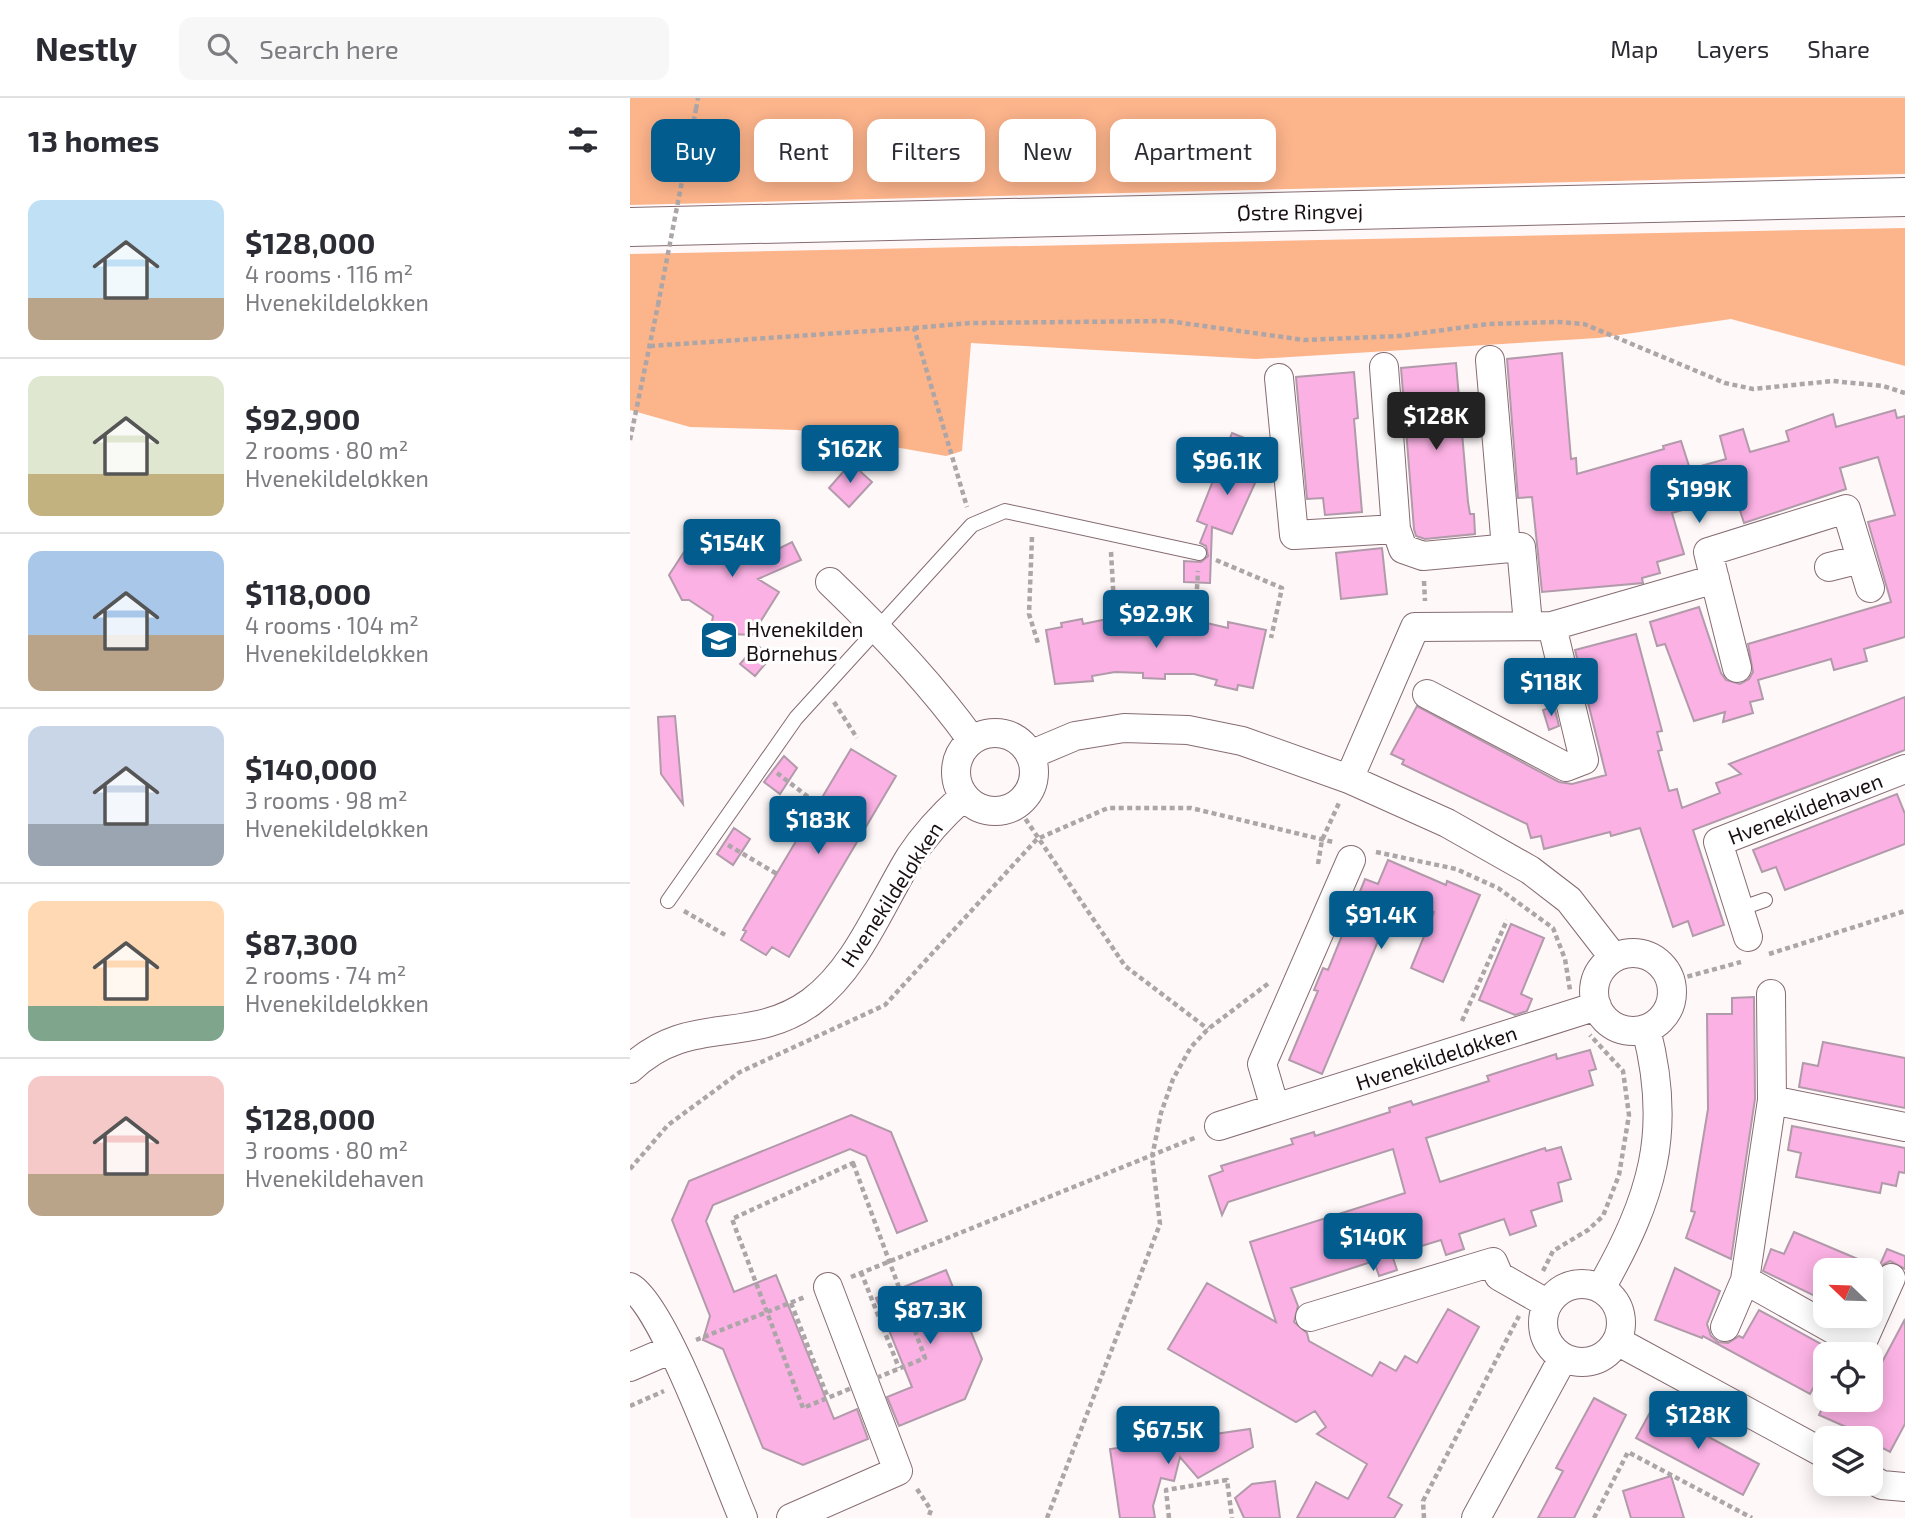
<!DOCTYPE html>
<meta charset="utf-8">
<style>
body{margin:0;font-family:"Exo 2",sans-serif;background:#f7f7f7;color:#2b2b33;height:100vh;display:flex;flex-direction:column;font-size:26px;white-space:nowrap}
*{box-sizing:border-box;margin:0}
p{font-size:23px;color:#7c7c81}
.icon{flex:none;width:38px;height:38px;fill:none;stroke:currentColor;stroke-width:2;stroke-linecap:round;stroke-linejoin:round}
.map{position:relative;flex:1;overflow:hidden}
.sheet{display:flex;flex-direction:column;background:#fff;width:630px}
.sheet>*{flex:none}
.guide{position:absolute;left:21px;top:21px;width:665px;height:63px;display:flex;gap:14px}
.needle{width:46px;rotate:293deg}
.buttons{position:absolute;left:1183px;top:1160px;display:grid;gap:14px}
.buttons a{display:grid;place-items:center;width:70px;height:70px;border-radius:14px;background:#fff;box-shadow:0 4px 18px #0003;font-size:35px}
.price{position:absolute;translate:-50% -60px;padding:0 16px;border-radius:7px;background:#035c8e;color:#fff;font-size:23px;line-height:46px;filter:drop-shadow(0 2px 4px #0008)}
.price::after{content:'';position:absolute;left:50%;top:42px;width:21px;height:16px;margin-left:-10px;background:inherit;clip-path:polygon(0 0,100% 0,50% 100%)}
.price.current{background:#222;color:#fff}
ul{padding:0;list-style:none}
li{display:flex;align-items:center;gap:21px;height:175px;padding:0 28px}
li+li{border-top:2px solid #e1e1e2}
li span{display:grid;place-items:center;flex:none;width:196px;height:140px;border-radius:14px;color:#555}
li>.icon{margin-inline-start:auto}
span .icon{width:84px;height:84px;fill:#fffc;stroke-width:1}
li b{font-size:30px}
h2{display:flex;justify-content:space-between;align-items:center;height:84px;padding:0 28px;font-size:30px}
.pill{padding:0 24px;border-radius:14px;background:#fff;box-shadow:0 4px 18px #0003;font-size:24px;line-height:63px}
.pill.current{background:#035c8e;color:#fff}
header{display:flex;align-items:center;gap:42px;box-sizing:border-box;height:98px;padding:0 35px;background:#fff;border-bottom:2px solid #e1e1e2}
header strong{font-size:33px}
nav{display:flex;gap:38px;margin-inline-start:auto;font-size:24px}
.search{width:490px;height:63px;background:#f7f7f7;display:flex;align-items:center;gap:18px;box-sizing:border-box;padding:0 24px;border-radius:14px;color:#7c7c81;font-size:26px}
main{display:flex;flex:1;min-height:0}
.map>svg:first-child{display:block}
</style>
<header>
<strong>Nestly</strong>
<div class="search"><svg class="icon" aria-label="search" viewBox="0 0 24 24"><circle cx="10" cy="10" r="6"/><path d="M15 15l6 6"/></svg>Search here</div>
<nav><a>Map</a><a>Layers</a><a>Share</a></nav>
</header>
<main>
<section class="sheet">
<h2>13 homes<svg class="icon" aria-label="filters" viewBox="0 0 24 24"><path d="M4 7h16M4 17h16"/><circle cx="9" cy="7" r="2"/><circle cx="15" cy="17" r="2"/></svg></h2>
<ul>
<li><span style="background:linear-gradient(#bfe0f5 70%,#b9a48a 0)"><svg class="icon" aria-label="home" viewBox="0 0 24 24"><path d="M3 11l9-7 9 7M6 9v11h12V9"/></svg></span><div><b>$128,000</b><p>4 rooms · 116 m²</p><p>Hvenekildeløkken</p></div></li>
<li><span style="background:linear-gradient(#dfe7d0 70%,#c2b280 0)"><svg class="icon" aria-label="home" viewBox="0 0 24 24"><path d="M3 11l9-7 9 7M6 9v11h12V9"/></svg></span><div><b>$92,900</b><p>2 rooms · 80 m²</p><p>Hvenekildeløkken</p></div></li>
<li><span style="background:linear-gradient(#a9c7e8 60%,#b9a48a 0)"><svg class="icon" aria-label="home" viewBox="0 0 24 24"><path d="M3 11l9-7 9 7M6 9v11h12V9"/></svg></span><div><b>$118,000</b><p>4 rooms · 104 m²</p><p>Hvenekildeløkken</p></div></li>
<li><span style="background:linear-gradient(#c9d6e8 70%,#9aa5b1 0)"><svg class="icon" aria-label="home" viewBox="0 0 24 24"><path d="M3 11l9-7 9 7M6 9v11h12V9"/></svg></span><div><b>$140,000</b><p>3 rooms · 98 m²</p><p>Hvenekildeløkken</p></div></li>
<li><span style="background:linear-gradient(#ffd9b3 75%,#7fa58c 0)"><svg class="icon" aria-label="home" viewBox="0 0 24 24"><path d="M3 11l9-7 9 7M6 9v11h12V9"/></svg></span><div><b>$87,300</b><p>2 rooms · 74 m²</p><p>Hvenekildeløkken</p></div></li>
<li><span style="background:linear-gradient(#f6c9c9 70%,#b9a48a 0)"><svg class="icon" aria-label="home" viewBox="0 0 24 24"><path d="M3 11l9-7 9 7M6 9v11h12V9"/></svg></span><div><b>$128,000</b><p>3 rooms · 80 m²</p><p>Hvenekildehaven</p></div></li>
</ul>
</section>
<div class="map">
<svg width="1275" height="1420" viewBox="0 0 1275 1420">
<rect width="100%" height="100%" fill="#fef8f9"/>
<path fill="#fcb48b" d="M0,0h1275v76l-1275,31z
M1275,130v138l-174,-47 -133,19 -342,21 -285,-16 -9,108 -16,5 -149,-26 -107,-3 -60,-17v-156z"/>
<path fill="#fbb1e4" stroke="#b19aa9" stroke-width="2" d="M932,255l9,106 5,-1 1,16 87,-25 -1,-3 18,-5 9,28 36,-10 -6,-23 23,-7 7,23 39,-11 -3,-10 47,-17 3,13 59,-17 2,8 8,-2v221l-41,12 3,12 -33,9 -3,-11 -73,21 5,19 -13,3 3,11 -30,9 2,-10 -31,9 -29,-77 -8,2 -7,-24 49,-15 22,66 5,7 14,4 9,-5 4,-7 -5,-28 143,-42 -23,-80 27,-7 -17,-58 -38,11 6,21 -102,34 -9,-28 -63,18 12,41 -27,8 3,11 -18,5 1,5 -101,9 -10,-95 -14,1 -11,-139z
M826,265l12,139 2,12h4l1,20 -50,5 -9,-3 -2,-7 -13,-161z
M724,274l4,46 -4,1 8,93 -37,3 -2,-17 -16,1 -11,-122z
M602,335l37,15v4l-37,82 -20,-7 -2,56 -26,-1v-21l17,1 7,-6 -2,-10 -6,-3 7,-18 -10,-4z
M221,365l21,19 -23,25 -20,-19z
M84,424l24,2v8l13,1 6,12 8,-4 7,11 20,-10 9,18 -43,19 21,13 -27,43 -42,-2 3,-17 -24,-16h-7l-13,-25 15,-23 8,1 25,-14z
M752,450l5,46 -46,5 -5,-46z
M514,516h22v6l32,1 30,7v-6l38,8 -13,58 -15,-3 -1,5 -22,-5 2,-5 -23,-6h-29v5l-22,-1v-5l-28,-1 -23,4 1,5 -38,3 -9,-54 16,-3 -1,-4 21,-4 1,5 24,-5 37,1z
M1006,536l26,97 -5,1 5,18 -4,1 11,40 8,-2 5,19 38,-15 -4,-10 25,-9 -12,-10 176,-67v53l-212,80 31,95 -31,11 -5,-15 -15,6 -33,-99 -29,8 -1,-4 -66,17 -3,-13 -10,2 -4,-14 -125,-60 2,-4 -13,-6 26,-48 142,76 13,2 34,-9 -31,-125z
M127,547l14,12 -16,19 -15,-12z
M924,608l5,20 -10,4 -6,-20z
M45,618l8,88 -22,-30 -3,-57z
M221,651l45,27 -107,181 -17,-10 -6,8 -25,-15 5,-9 -3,-1z
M154,658l13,12 -17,26 -16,-12z
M1267,696l8,20v30l-120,46 -9,-23 -14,5 -9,-22z
M104,730l16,11 -17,26 -16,-11z
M758,762l58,25 1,-4 33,14 -37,87 -32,-14 23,-56 -37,-16 -75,178 -33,-14 29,-69 -4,-1 9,-22 5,2 37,-91 13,5z
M881,826l33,14 -23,56 11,5 -5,12 -12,4 -36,-15z
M1124,899l1,102 -24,160 -45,-21 9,-26 -4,-1 17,-102 -1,-95h25v-16z
M1193,944l82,16v50l-106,-21 4,-24 15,3z
M960,952l6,19 -7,2 4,14 -167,53 14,44 105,-34 1,3 15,-4 10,32 -13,4 4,18 -31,10 5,15 -26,9 -6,-16 -45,15 5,15 -18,6 -5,-15 -49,15 5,15 -18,6 -5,-15 -83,27 7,18 -4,16 13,11 2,8 63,35 8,-14 16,9 9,-15 12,7 31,-54 31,18 -91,170 14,8 -8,13h-97l19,-36 32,17 19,-35 -50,-30 9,-7 -11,-16 -19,11 -128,-73 39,-66 69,39 -26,-80 155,-49 -12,-44 -165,53 -6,13 -13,-39 14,-5 -2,-5 72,-22 -2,-5 23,-7 1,4 75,-24 -1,-4 22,-7 2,4 76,-24 -2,-5 69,-22 1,5z
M221,1017l40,17 36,89 -30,12 -31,-77 -16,-7 -137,56 -7,16 28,71 42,-17 58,144 23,-10 11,30 -65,26 -40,-17 -40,-99 -20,-9 7,-24 -38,-96 17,-39z
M1162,1028l113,22v25l-6,-1 -3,14 -14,-3 -2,10 -84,-16 5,-24 -13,-3z
M1164,1134l85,36 -3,2h-51v15l-6,13 -56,-27 8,-22 13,5z
M1257,1151l18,7v13l-15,-8 -11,6z
M1045,1170l45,23 -13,33 4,12 7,6 10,1 11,-7 4,2 16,-28 75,41 -2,3h-7v12l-15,28 -107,-58 -1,2 -47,-18z
M316,1172l36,89 -17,40 -66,27 -12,-29 25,-10 -36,-89z
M1275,1221v105l-15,28 -19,-10v-4l-52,-23 7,-15h45v-17z
M964,1300l32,17 -52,103h-36l25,-47 -7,-3z
M1023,1309l106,57 -16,31 -107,-57z
M620,1331l3,18 -55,31 -18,-21 -6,24 -13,-3 -8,28 2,12h-35l-10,-69z
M1041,1378l13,42h-53l-8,-27z
M645,1383l5,37h-36l-9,-20 17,-14z"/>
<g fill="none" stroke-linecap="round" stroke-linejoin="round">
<defs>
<path id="service" d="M38,803l128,-183 176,-193 33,-14 194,42
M1109,811l26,-9"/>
<path id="minor" d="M860,262l16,188
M754,269l12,162 7,20 20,7 98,-9 7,77
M649,280l15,157 102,-6
M1199,469l32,-8
M200,484c51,49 100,100 141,157
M1107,570l-29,-116 138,-43 24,79
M797,596l139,73 18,-7 -32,-134
M326 674a39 39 0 1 1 78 0a39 39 0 1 1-78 0Z
M400,657l45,-19 49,-8 64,2 54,11 107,38 98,44 83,47 39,30 45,58
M719,681l66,-152 137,-1 163,-47
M1118,839l-30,-95 187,-73
M964 894a39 39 0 1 1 78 0a39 39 0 1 1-78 0Z
M0,971c59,-57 119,-22 181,-67 46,-34 70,-98 99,-145 15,-23 33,-42 53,-60
M1142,1002l133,27
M645,1010l-13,-44 89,-204
M589,1028l378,-120
M1115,1182l116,65
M913 1225a39 39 0 1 1 78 0a39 39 0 1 1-78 0Z
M0,1189c34,18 94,187 113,231
M971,1190c51,-90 72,-156 45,-259
M680,1219l183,-55 6,14 49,28
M1095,1229l20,-47 27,-180 -1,-106
M987,1243l208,113
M1227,1256l34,-76
M0,1269l42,-18
M1241,1381l11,6 23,2
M161,1420l107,-47 -70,-184
M846,1420l87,-160"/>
<path id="secondary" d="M0,129l1275,-30"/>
</defs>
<use href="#service" stroke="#866c72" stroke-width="16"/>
<use href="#minor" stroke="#866c72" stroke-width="30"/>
<use href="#secondary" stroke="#866c72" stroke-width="40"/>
<path stroke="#ada6a8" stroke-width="4.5" stroke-dasharray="5 3.5" stroke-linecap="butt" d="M66,11l2,-11
M284,230l56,-5 198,-2 136,19 95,-4 89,-12 70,-2 26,2 141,59 28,6 80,-8 50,5 22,7
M20,248l264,-18 53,179
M0,342l28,-135
M402,439l-3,77 9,29
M481,454l4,70
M586,462l66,28 -11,50
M794,483l1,20
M565,525l3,-52
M204,604l23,36
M147,675l43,33
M386,707l109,161 83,63
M98,747l49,29
M746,754l80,17 42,19 55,40 12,31 5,31
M688,766l4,-24 17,-37
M54,813l43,25
M1139,856l136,-43
M1041,883l70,-19
M832,923l45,-101
M223,1065l72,195 -122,50 -71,-189z
M0,1071l38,-44 72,-53 145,-67 152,-166 71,-31h83l142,34
M913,1173l10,-20 35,-21 15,-14 16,-41 10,-60 -6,-44 -33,-36
M231,1174l38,96
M221,1179l346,-140
M161,1205l37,95
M66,1242l109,-43
M0,1308l34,-15
M287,1391l14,21 -3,8
M417,1420l113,-294 -8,-67 9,-44 12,-34 18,-32 17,-18 61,-46
M539,1420l-3,-28 61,-10 5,38
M794,1420l-1,-17 96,-185
M964,1420l34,-66 124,66"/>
<use href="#service" stroke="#fff" stroke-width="14"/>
<use href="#minor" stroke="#fff" stroke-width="28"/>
<use href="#secondary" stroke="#fff" stroke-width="38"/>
<path stroke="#ada6a8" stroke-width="4.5" stroke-dasharray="5 3.5" stroke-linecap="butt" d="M28,207l38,-196"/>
</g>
<defs>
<symbol id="school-square" viewBox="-11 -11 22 22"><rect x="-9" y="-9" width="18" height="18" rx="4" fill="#035c8e" stroke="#fff"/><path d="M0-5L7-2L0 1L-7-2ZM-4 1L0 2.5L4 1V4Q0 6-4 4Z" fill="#fff"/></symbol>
</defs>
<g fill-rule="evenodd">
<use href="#school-square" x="67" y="520" width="44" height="44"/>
</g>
<g text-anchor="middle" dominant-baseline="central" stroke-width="6" stroke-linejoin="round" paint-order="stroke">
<g font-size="21" fill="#1a1013" stroke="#fff">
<text transform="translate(670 113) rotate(-1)">Østre Ringvej</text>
<text transform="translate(1175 710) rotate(-21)">Hvenekildehaven</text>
<text transform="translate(261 796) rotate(-57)">Hvenekildeløkken</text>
<text transform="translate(806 959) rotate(-18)">Hvenekildeløkken</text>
</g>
<g font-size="21" fill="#1a1013" stroke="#fff" text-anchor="start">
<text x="116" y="530">Hvenekilden<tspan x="116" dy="24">Børnehus</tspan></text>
</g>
</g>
</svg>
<div class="buttons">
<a><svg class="needle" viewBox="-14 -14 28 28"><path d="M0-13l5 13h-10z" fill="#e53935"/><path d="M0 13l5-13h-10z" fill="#7c7c81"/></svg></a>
<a><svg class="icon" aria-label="locate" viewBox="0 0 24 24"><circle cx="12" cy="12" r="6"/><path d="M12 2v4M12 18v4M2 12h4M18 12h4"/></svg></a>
<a><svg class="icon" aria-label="layers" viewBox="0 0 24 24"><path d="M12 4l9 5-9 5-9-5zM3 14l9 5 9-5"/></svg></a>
</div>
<b class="price current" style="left:806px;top:354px">$128K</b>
<b class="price" style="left:220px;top:387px">$162K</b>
<b class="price" style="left:597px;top:399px">$96.1K</b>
<b class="price" style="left:1069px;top:427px">$199K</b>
<b class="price" style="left:102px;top:481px">$154K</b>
<b class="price" style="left:526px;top:552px">$92.9K</b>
<b class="price" style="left:921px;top:620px">$118K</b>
<b class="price" style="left:188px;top:758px">$183K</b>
<b class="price" style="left:751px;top:853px">$91.4K</b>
<b class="price" style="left:743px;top:1175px">$140K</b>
<b class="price" style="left:300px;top:1248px">$87.3K</b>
<b class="price" style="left:1068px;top:1353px">$128K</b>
<b class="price" style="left:538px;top:1368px">$67.5K</b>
<div class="guide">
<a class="pill current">Buy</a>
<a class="pill">Rent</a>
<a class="pill">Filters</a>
<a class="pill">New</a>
<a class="pill">Apartment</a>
</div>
</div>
</main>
